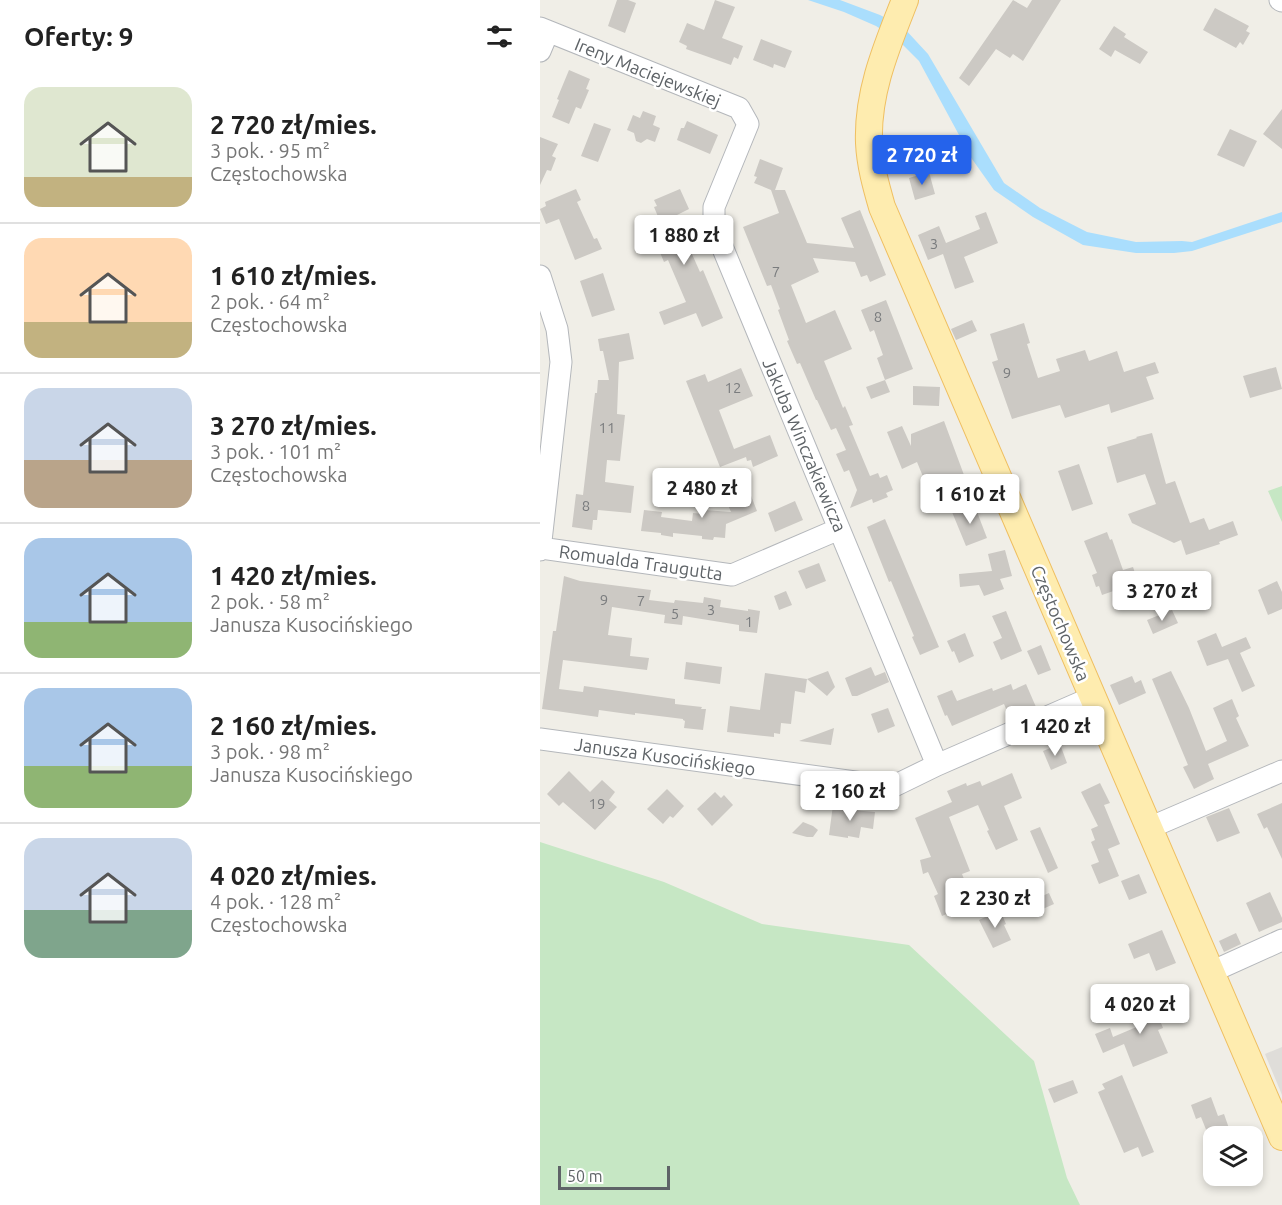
<!DOCTYPE html>
<html lang="pl">
<meta charset="utf-8">
<style>
body{margin:0;font-family:Ubuntu,sans-serif;background:#f6f6f6;color:#222;height:100vh;display:flex;flex-direction:column;font-size:22px;white-space:nowrap}
*{box-sizing:border-box;margin:0}
p{font-size:20px;color:#767676}
.icon{flex:none;width:33px;height:33px;fill:none;stroke:currentColor;stroke-width:2;stroke-linecap:round;stroke-linejoin:round}
.map{position:relative;flex:1;overflow:hidden}
.panel{display:flex;flex-direction:column;background:#fff;width:540px}
.panel>*{flex:none}
.controls{position:absolute;left:663px;top:1126px;display:grid;gap:12px}
.controls a{display:grid;place-items:center;width:60px;height:60px;border-radius:12px;background:#fff;box-shadow:0 3px 9px #0003;font-size:30px}
.scale{position:absolute;left:18px;bottom:15px;width:112px;box-sizing:border-box;padding-left:6px;border:3px solid #5e6367;border-top:0;font-size:16px;line-height:21px;white-space:nowrap;color:#5e6367;-webkit-text-stroke:4px #fff;paint-order:stroke}
.price{position:absolute;translate:-50% -51px;padding:0 14px;border-radius:6px;background:#fff;color:#222;font-size:20px;line-height:39px;filter:drop-shadow(0 2px 3px #0008)}
.price::after{content:'';position:absolute;left:50%;top:36px;width:18px;height:14px;margin-left:-9px;background:inherit;clip-path:polygon(0 0,100% 0,50% 100%)}
.price.selected{background:#2563eb;color:#fff}
ul{padding:0;list-style:none}
li{display:flex;align-items:center;gap:18px;height:150px;padding:0 24px}
li+li{border-top:2px solid #e0e0e0}
li span{display:grid;place-items:center;flex:none;width:168px;height:120px;border-radius:18px;color:#555}
li>.icon{margin-inline-start:auto}
span .icon{width:72px;height:72px;fill:#fffc;stroke-width:1}
li b{font-size:26px}
h2{display:flex;justify-content:space-between;align-items:center;height:72px;padding:0 24px;font-size:26px}
main{display:flex;flex:1;min-height:0}
.map>svg:first-child{display:block}
</style>
<main>
<section class="panel">
<h2>Oferty: 9<svg class="icon" aria-label="filters" viewBox="0 0 24 24"><path d="M4 7h16M4 17h16"/><circle cx="9" cy="7" r="2"/><circle cx="15" cy="17" r="2"/></svg></h2>
<ul>
<li><span style="background:linear-gradient(#dfe7d0 75%,#c2b280 0)"><svg class="icon" aria-label="home" viewBox="0 0 24 24"><path d="M3 11l9-7 9 7M6 9v11h12V9"/></svg></span><div><b>2 720 zł/mies.</b><p>3 pok. · 95 m²</p><p>Częstochowska</p></div></li>
<li><span style="background:linear-gradient(#ffd9b3 70%,#c2b280 0)"><svg class="icon" aria-label="home" viewBox="0 0 24 24"><path d="M3 11l9-7 9 7M6 9v11h12V9"/></svg></span><div><b>1 610 zł/mies.</b><p>2 pok. · 64 m²</p><p>Częstochowska</p></div></li>
<li><span style="background:linear-gradient(#c9d6e8 60%,#b9a48a 0)"><svg class="icon" aria-label="home" viewBox="0 0 24 24"><path d="M3 11l9-7 9 7M6 9v11h12V9"/></svg></span><div><b>3 270 zł/mies.</b><p>3 pok. · 101 m²</p><p>Częstochowska</p></div></li>
<li><span style="background:linear-gradient(#a9c7e8 70%,#8fb573 0)"><svg class="icon" aria-label="home" viewBox="0 0 24 24"><path d="M3 11l9-7 9 7M6 9v11h12V9"/></svg></span><div><b>1 420 zł/mies.</b><p>2 pok. · 58 m²</p><p>Janusza Kusocińskiego</p></div></li>
<li><span style="background:linear-gradient(#a9c7e8 65%,#8fb573 0)"><svg class="icon" aria-label="home" viewBox="0 0 24 24"><path d="M3 11l9-7 9 7M6 9v11h12V9"/></svg></span><div><b>2 160 zł/mies.</b><p>3 pok. · 98 m²</p><p>Janusza Kusocińskiego</p></div></li>
<li><span style="background:linear-gradient(#c9d6e8 60%,#7fa58c 0)"><svg class="icon" aria-label="home" viewBox="0 0 24 24"><path d="M3 11l9-7 9 7M6 9v11h12V9"/></svg></span><div><b>4 020 zł/mies.</b><p>4 pok. · 128 m²</p><p>Częstochowska</p></div></li>
</ul>
</section>
<div class="map">
<svg width="742" height="1205" viewBox="0 0 742 1205">
<rect width="100%" height="100%" fill="#f0eee7"/>
<path fill="#dfddd9" d="M742,1047v48l-17,-41z"/>
<path fill="#c6e7c4" d="M742,486v36l-14,-31z
M0,842l124,40 98,42 147,21 125,116 33,117 13,27h-540z"/>
<path fill="#aadefd" d="M268,0h32l40,15 23,12 25,27 76,129 36,25 47,24 49,10 46,-1 10,1 90,-30v10l-90,29 -18,2h-38l-53,-8 -50,-28 -39,-27 -22,-31 -53,-98 -20,-20 -23,-15 -32,-14z"/>
<path fill="#ccc9c4" d="M77,0h11l8,3 -11,30 -17,-7z
M175,0l20,7 -13,31 21,8 -5,13 -4,-2 -3,8 -45,-16 1,-3 -8,-4 8,-19 17,7z
M473,0l14,8 5,-8h29l-38,61 -10,-7 -3,4 -14,-9 -27,37 -10,-8z
M675,8l34,18 -3,5 4,2 -7,12 -3,-3 -4,6 -33,-18z
M574,26l12,8 -2,3 24,15 -8,12 -25,-14 -4,7 -12,-8z
M221,39l31,12 -7,17 -11,-4 -1,4 -20,-8z
M29,70l21,9 -4,10 3,1 -8,19 -5,-2 -7,17 -17,-7 7,-17 -2,-1z
M742,109v40l-19,-15z
M103,111l13,5 -3,9 7,3 -5,14 -8,-3 -6,4 -5,-2 -2,-8 -7,-3 6,-15 7,3z
M147,121l31,14 -8,19 -33,-14 4,-12h3z
M54,123l17,6 -13,33 -17,-6z
M690,129l27,12 -13,26 -27,-12z
M0,137l18,7 -6,12 4,2 -5,13 -4,-1 -7,15z
M220,159l23,9 -8,22h10l22,53 47,5 -13,-30 19,-8 26,65 -16,7 -3,-7 -6,2 -6,-15 -42,-4 6,14 -28,13 15,38 29,-13 17,39 -28,12 19,47 2,-2 8,19 -4,1 21,50 8,-3 2,5 7,-3 6,15 -7,3 2,4 -15,6 -1,-4 -22,9 7,-18 -8,-20 -5,2 -8,-18 10,-4 -10,-22 -5,2 -14,-30h-1l-16,-37 -3,1 -10,-23 2,-1 -11,-30 2,-1 -9,-24 -4,1 -24,-59 36,-14 -8,-23 -17,-7 3,-6 -3,-1z
M389,172l6,22 -20,6 -6,-22z
M36,189l5,11 -4,2 17,37 3,-1 5,11 -27,11 -16,-41 -13,5 -6,-15 6,-3 -1,-4z
M140,189l9,20 -14,7 25,56 3,-2 20,48 -21,9 -6,-14 -32,12 -5,-13 27,-10 -18,-42 -4,2 -8,-19 11,-5 -13,-31 3,-1 -3,-6z
M446,212l12,31 -34,14 10,25 -19,7 -12,-35 -15,6 -10,-25 21,-9 7,17 34,-14 -5,-13z
M63,273l12,37 -23,7 -12,-36z
M346,300l27,69 -28,11 -8,-22 6,-3 -9,-25 -4,2 -9,-22z
M432,320l5,11 -21,9 -5,-11z
M484,323l6,20 -3,1 11,34 22,-7 -4,-12 29,-9 4,11 28,-10 7,21 31,-10 4,11 -13,4 8,22 -43,14 -2,-9 -44,14 -5,-13 -48,14 -20,-57 6,-2 -8,-26z
M89,333l5,26 -15,3 -2,52 8,1 -5,46 -13,-1 -2,22 29,4 -3,27 -33,-3 -1,10h-4l-1,10 -20,-3 4,-33 7,1 12,-102h2l1,-13h11l-6,-29h-3l-2,-12z
M736,367l6,22 -32,9 -7,-22z
M201,368l12,28 -34,14 15,39 36,-14 8,21 -25,11 -2,-7 -4,1 -1,-4 -26,10 -34,-86 19,-7 3,8z
M345,380l5,12 -19,7 -5,-12z
M373,386l27,1 -1,19 -26,-1z
M404,421l20,54 -17,7 1,4 -14,5 -1,-3 -5,1 -11,-27 -15,7 -15,-37 15,-6 9,20v-12z
M612,433l14,51 9,-3 15,42 14,-5 5,12 24,-9 5,14 -19,7 1,2 -34,11 -5,-15 -7,3 -42,-20 -4,-9 28,-10 -11,-30 -28,9 -10,-36 30,-9 -1,-1z
M539,464l14,40 -21,7 -14,-40z
M208,488l9,23 -31,13 -1,14 -11,-1 -1,3 -11,-1v-3l-29,-3v4l-12,-2v-2l-20,-2 3,-21 18,2 -1,5 31,4 1,-8 11,1v-4l27,2 -6,-14z
M255,501l8,19 -28,12 -7,-19z
M434,504l13,34 -21,8 -14,-34z
M345,519l54,128 -19,8 -8,-18 2,-1 -23,-55 -2,1 -22,-55z
M567,532l3,8 2,-1 11,31 10,-3 6,18 -16,5 -1,-2 -20,7 -3,-9 -3,1 -4,-12 5,-2 -13,-32z
M465,550l7,26 -12,3 4,10 -20,7 -5,-11 -19,2 -1,-13 33,-3 -4,-17z
M279,563l7,18 -20,8 -8,-18z
M24,576l16,5 71,9 -2,10 25,3 1,-3 28,3 1,-6 17,3 -1,7 28,4v-2l12,2 -3,22 -18,-2v-6l-56,-9 -1,9 -18,-2 1,-8 -53,-8 -4,28 24,3 -2,18 19,2 -2,12 -84,-10 -4,29 24,3 1,-6 91,13v5l27,3 -1,2h5l-3,21 -19,-2 1,-7 -2,-1v-1l-48,-6v2l-36,-5 -1,7 -56,-8 11,-78h3z
M737,581l5,11v17l-14,6 -10,-25z
M246,591l6,14 -13,5 -5,-14z
M632,610l6,13 -25,11 -6,-14z
M466,611l16,40 -21,9 -8,-18 9,-4 -10,-22z
M425,633l9,23 -15,7 -5,-12 -2,1 -5,-11z
M676,633l6,14 24,-10 5,11 -11,5 15,33 -13,6 -14,-33 -21,7 -10,-25z
M501,645l10,25 -13,5 -11,-24z
M146,662l36,5 -2,17 -36,-5z
M331,667l4,9 10,-4 4,10 -32,14h-5l-7,-18z
M288,671l7,16 -8,9 -20,-17z
M631,671l18,37 17,43 21,-10 -14,-33 19,-9 7,17 -3,2 13,28 -41,18 6,15 -20,10 -11,-22 5,-2 -36,-86z
M225,673l42,6 -2,14 -10,-2 -4,33 -10,-1 -1,11 -6,-1v4l-47,-5 3,-26 30,4z
M592,676l3,7 6,-3 5,13 -27,12 -9,-20z
M471,684l2,6 13,-6 10,23 -26,11 -6,-14 -52,22 -5,-11 -2,1 -8,-20 15,-6 5,11 35,-13 1,3z
M348,708l7,18 -17,7 -7,-19z
M294,728l-3,17 -32,-4z
M520,744l7,19 -16,7 -8,-19z
M29,771l21,21 12,-12 13,12 -6,8 8,7 -22,23 -32,-28 -4,4 -12,-12z
M472,773l10,25 -18,8 14,34 -22,10 -9,-19 2,-1 -11,-25 -29,12 21,54 -8,3 12,30 -13,6 -1,-2 -18,8 -8,-20 4,-2 -10,-22 -5,2 -3,-14 11,-3 -16,-39 37,-16 -5,-11 19,-8 1,3 13,-5 2,5z
M560,783l10,20 -6,2 16,39 -12,5 11,27 -20,8 -8,-19 8,-3 -8,-20 4,-2 -4,-11 7,-3 -17,-34z
M127,789l17,17 -11,12 -3,-2 -7,8 -16,-15z
M175,792l6,6 3,-3 9,10 -21,21 -15,-17z
M742,803v56l-15,-32 -3,2 -7,-15z
M293,805l19,2v3l23,2 -2,17 -12,-2 -2,11 -11,-2v2l-19,-3z
M689,808l11,25 -23,9 -11,-25z
M263,822l10,4 5,4 -5,7h-6l-15,-4z
M500,827l18,41 -10,5 -18,-42z
M599,874l8,19 -18,7 -8,-19z
M730,892l12,26v4l-23,10 -13,-29z
M509,893l5,11 -25,11 -5,-11z
M460,910l6,14 -2,1 7,15 -18,8 -14,-28z
M622,930l14,33 -20,8 -7,-18 -15,6 -6,-15z
M696,933l5,11 -17,8 -5,-11z
M622,994l8,19 -11,5 4,10 -5,2 10,23 -35,14 -9,-23 -21,9 -8,-19 15,-6 3,9 33,-14 -4,-8 7,-3 -5,-10z
M582,1075l32,77 -12,5 -4,-10 -14,6 -26,-61 7,-3 -3,-5z
M533,1080l5,13 -24,10 -6,-14z
M671,1097l7,19 6,-2 7,20 -8,3h-14l-8,-20 -5,2 -5,-14z"/>
<g fill="none" stroke-linecap="round" stroke-linejoin="round">
<defs>
<path id="minor" d="M740,0l2,1
M0,28l199,80 9,16 -34,83v20l223,538
M0,51l8,-19
M0,276l17,53 4,33 -21,188
M0,548l192,27 107,-46
M0,739l352,48 45,-22 156,-68
M609,828l133,-57
M671,972l71,-32"/>
<path id="major" d="M365,0c-18,46 -38,92 -36,143 1,22 7,43 13,64l400,930"/>
</defs>
<use href="#minor" stroke="#b4b7bb" stroke-width="23"/>
<use href="#major" stroke="#efbf61" stroke-width="28"/>
<use href="#minor" stroke="#fff" stroke-width="21"/>
<use href="#major" stroke="#feecaf" stroke-width="26"/>
</g>
<g text-anchor="middle" dominant-baseline="central" stroke-width="5" stroke-linejoin="round" paint-order="stroke">
<g font-size="15" fill="#7a7c7e">
<text x="394" y="243">3</text>
<text x="236" y="271">7</text>
<text x="338" y="316">8</text>
<text x="467" y="372">9</text>
<text x="193" y="387">12</text>
<text x="67" y="427">11</text>
<text x="46" y="505">8</text>
<text x="64" y="599">9</text>
<text x="101" y="600">7</text>
<text x="171" y="609">3</text>
<text x="135" y="613">5</text>
<text x="209" y="621">1</text>
<text x="57" y="803">19</text>
</g>
<g font-size="18" fill="#5e6367" stroke="#fff">
<text transform="translate(108 72) rotate(22)">Ireny Maciejewskiej</text>
<text transform="translate(265 445) rotate(67)">Jakuba Winczakiewicza</text>
<text transform="translate(101 562) rotate(8)">Romualda Traugutta</text>
<text transform="translate(521 623) rotate(67)">Częstochowska</text>
<text transform="translate(125 756) rotate(8)">Janusza Kusocińskiego</text>
</g>
</g>
</svg>
<div class="controls">
<a><svg class="icon" aria-label="layers" viewBox="0 0 24 24"><path d="M12 4l9 5-9 5-9-5zM3 14l9 5 9-5"/></svg></a>
</div>
<div class="scale">50 m</div>
<b class="price selected" style="left:382px;top:186px">2 720 zł</b>
<b class="price" style="left:144px;top:266px">1 880 zł</b>
<b class="price" style="left:162px;top:519px">2 480 zł</b>
<b class="price" style="left:430px;top:525px">1 610 zł</b>
<b class="price" style="left:622px;top:622px">3 270 zł</b>
<b class="price" style="left:515px;top:757px">1 420 zł</b>
<b class="price" style="left:310px;top:822px">2 160 zł</b>
<b class="price" style="left:455px;top:929px">2 230 zł</b>
<b class="price" style="left:600px;top:1035px">4 020 zł</b>
</div>
</main>
